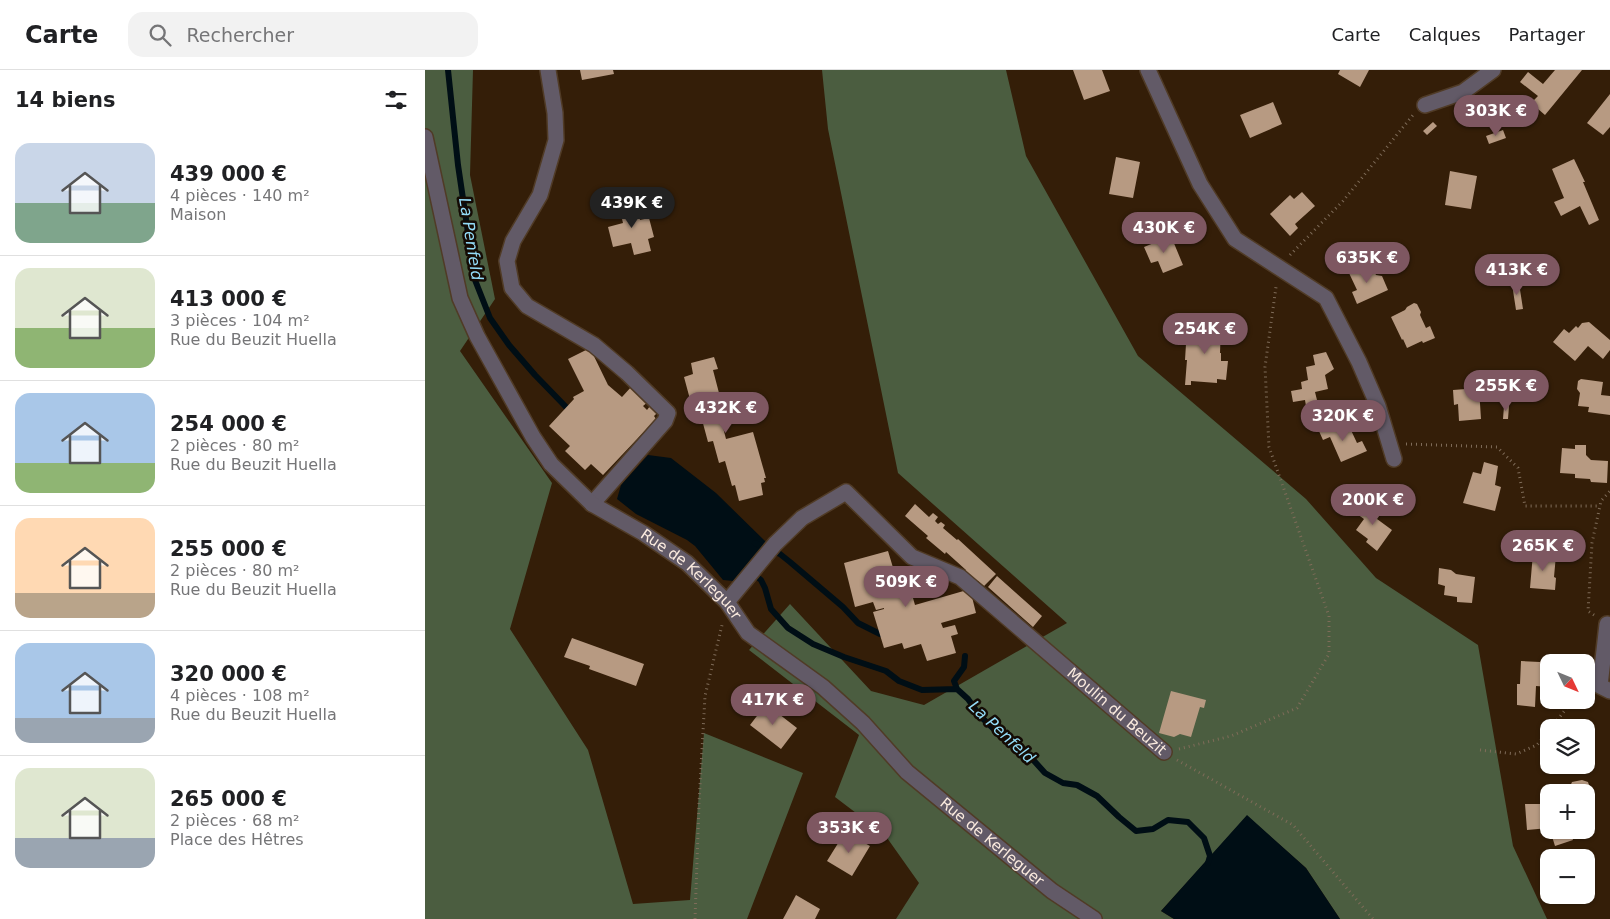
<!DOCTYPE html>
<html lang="fr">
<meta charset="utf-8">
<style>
body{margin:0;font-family:"DejaVu Sans",sans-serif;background:#f2f2f2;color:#202124;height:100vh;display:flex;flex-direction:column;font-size:19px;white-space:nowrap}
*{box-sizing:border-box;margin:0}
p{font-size:16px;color:#757577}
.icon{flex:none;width:28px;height:28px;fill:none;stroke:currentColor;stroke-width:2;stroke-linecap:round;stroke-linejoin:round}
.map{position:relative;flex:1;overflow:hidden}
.details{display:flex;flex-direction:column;background:#fff;width:425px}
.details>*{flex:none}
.needle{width:32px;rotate:133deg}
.controls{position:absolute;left:1115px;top:584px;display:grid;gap:10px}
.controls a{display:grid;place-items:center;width:55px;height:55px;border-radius:10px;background:#fff;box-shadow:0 1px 4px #0004;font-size:25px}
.price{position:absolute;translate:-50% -42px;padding:0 11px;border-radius:18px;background:#7e5761;color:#fff;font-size:16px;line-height:32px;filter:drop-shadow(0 1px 2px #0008)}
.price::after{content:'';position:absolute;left:50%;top:30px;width:15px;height:11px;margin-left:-8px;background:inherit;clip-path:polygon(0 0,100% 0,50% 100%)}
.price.current{background:#222;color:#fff}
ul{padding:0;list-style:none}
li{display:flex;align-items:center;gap:15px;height:125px;padding:0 15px}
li+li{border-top:1px solid #e0e0e0}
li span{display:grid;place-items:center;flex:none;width:140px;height:100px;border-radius:15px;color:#555}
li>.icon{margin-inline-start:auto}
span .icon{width:60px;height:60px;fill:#fffc;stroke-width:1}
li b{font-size:21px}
h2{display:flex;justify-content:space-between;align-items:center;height:60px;padding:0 15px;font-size:21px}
header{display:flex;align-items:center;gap:30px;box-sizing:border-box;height:70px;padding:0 25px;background:#fff;border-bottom:1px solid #e0e0e0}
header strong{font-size:24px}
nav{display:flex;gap:28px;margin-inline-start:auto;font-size:18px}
.search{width:350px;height:45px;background:#f2f2f2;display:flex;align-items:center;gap:12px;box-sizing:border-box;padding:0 18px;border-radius:15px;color:#757577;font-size:19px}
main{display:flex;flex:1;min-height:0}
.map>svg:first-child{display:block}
</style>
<header>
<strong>Carte</strong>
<div class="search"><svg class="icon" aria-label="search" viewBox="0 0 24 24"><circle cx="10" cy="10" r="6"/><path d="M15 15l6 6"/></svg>Rechercher</div>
<nav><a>Carte</a><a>Calques</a><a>Partager</a></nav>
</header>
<main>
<section class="details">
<h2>14 biens<svg class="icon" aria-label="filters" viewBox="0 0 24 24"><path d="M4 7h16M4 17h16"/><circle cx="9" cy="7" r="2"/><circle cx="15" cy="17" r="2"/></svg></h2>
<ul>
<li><span style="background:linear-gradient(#c9d6e8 60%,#7fa58c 0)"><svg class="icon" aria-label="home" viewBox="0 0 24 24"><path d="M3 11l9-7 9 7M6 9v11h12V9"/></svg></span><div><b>439 000 €</b><p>4 pièces · 140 m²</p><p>Maison</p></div></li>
<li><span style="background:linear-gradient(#dfe7d0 60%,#8fb573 0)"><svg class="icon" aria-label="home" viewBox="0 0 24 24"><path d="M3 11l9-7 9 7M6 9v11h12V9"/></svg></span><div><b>413 000 €</b><p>3 pièces · 104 m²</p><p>Rue du Beuzit Huella</p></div></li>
<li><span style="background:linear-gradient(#a9c7e8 70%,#8fb573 0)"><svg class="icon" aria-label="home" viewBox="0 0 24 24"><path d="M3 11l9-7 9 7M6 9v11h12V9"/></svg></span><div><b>254 000 €</b><p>2 pièces · 80 m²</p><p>Rue du Beuzit Huella</p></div></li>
<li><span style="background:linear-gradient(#ffd9b3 75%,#b9a48a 0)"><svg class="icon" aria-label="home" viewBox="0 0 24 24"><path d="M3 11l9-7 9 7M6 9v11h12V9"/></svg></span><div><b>255 000 €</b><p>2 pièces · 80 m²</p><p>Rue du Beuzit Huella</p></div></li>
<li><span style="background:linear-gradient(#a9c7e8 75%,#9aa5b1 0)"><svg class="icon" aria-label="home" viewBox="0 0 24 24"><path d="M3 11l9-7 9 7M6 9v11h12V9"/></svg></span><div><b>320 000 €</b><p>4 pièces · 108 m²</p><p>Rue du Beuzit Huella</p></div></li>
<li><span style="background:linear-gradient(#dfe7d0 70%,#9aa5b1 0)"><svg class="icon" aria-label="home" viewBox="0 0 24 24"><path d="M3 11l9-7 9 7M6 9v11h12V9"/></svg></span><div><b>265 000 €</b><p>2 pièces · 68 m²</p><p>Place des Hêtres</p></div></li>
</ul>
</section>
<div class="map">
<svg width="1185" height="849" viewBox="0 0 1185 849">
<rect width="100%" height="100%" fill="#341e08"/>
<path fill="#4b5d40" d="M0,0h48l-3,105 25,124 -35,52 92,132 -42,146 78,121 45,154 57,-4 14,-167 99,40 -56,146h-322z
M397,0h184l20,86 112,200 168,143 70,79 102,67 35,201 34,73h-207l-34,-51 -59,-52 -86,95 13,8h-278l23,-36 -34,-48 -50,-38 24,-62 -110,-85 41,-46 81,87 53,14 143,-82 -169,-150 -70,-344z"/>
<path fill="#000e15" d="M223,385l23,3 45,35 50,49 -14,18 -19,21 -10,-1 -28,-34 -8,-6 -51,-26 -19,-15 4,-14z
M822,745l59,53 34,51h-166l-13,-8z"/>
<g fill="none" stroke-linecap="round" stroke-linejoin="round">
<path stroke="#000e15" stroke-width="6" d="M23,0l10,95 17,115 15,38 19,27 26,30 32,33
M330,473l25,11 10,8 53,45 15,16 22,11
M326,502l10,8 4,8 6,21 17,19 25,16 31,13 42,14 13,10 23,9 35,-1 11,10 12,17 16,15 21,11 28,31 18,10 14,2 20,11 22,21 17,14 17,-2 15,-9 20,2 16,16 6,18 -2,7
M532,619l-3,-8 10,-14 1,-11"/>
</g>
<path fill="#b79a82" d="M155,0h33l1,4 -32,6z
M648,0h29l8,21 -26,9z
M915,0h29l-9,17 -22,-13z
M1130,0h27l-37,45 -14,-12 7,-7 -18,-14 8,-10 15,12z
M1185,24v33l-7,8 -16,-12z
M848,32l9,22 -32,14 -10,-23z
M1008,52l4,4 -10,9 -4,-4z
M1078,60l3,8 -17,6 -3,-8z
M691,87l24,5 -7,36 -24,-4z
M1149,89l11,23h-2l16,38 -10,5 -9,-19 -19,10 -7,-14 10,-4 -12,-29z
M1025,101l27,5 -6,33 -26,-4z
M877,122l13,14 -20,18 3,4 -8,8 -20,-22 20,-19 4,4z
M210,129l5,21 9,-2 5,19 -6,2 3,12 -17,4 -3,-12 -18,4 -5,-20 15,-4 -5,-20z
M746,166l12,29 -20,8 -5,-12 -7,2 -7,-16z
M945,193l6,12 6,1 6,14 -31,14 -5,-12 5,-2 -8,-17z
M1094,213l4,26 -7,1 -4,-26z
M989,233l3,1 4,8 -1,3 6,13 4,-2 5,12 -12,5 -1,-2 -15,7 -4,-9 -1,1 -11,-23 14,-7 2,-3z
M1164,252l21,18v10l-7,9 -15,-13 -13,15 -22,-19 11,-13 5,4 7,-7 2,2 4,-5z
M782,254l14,1 -1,28h1v8h7l-2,19 -9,-1v4l-26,-2v4h-6l2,-25h-2l1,-16 2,1 1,-19 18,1z
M165,278l18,37 14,12 10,-11 17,15 -6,5 4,4 3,-4 7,7 -3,3 2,3 -53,56 -12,-11 -6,6 -20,-19 5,-5 -21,-20 25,-27 -1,-2 11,-6 -16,-32z
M901,282l8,17 -9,6 3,14 -13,3 3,12 -12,2 -1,-6 -12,2 -2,-11 11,-2 -1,-7 7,-2 -2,-13 9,-2 -2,-10z
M289,287l4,12 -5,1 6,23 -11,3 4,17 7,-1 7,27 27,-7 13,46h-2l1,4 -4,1 2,12 -24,6 -4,-16 -3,1 -7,-25 -6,2 -6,-22 -5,1 -7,-26 -6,2 -11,-41 9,-3 -2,-11z
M1156,309l22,3 -2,13 9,1v19l-22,-3 1,-5 -11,-1 2,-13 -3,-4 1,-8z
M1054,318l2,31 -22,2 -1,-17 -4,1 -1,-15z
M1079,336h5l-1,13h-5z
M911,354l3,9 11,-5 7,15 5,-2 5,10 -26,11 -11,-25 -7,3 -5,-11 7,-3 1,3z
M1150,375h11v10l5,5 17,1 -1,22 -16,-1 -1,-3 -15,-1v-4l-15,-1 2,-25 13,1z
M1059,392l14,4 -3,19 6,2 -6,24 -32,-8 10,-31 8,2z
M943,430l14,12 -5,7 15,11 -15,21 -11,-9 2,-3 -12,-9 8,-11 -7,-5z
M490,434l14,13 4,-4 5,4 -3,4 3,3 3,-2 4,3 -2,3 14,12 1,-1 38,35 -12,12 -6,-5 -3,1 -10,-9 1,-3 -20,-18 -1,2 -19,-16 2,-2 -23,-20z
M463,481l13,43 10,-3 4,14 52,-15 4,3 5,20 -35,10 2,5 12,-3 3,9 -7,2 5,17 -29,8 -6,-17 -17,5 -2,-6 -18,5 -11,-36 11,-3v-1l-8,2 -3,-8 -18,5 -11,-44z
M1108,483l23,2 -2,22 2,1 -1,12 -25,-2z
M1014,498l12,2 5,4 19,3 -3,26 -15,-1v-5l-13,-2 1,-9 -7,-2z
M572,506l45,40 -9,11 -45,-40z
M147,568l72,26 -8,22 -47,-17 1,-3 -26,-9z
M1118,588h5l3,4h-2v25l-13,-1 -1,21 -18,-2v-21h3l1,-23 19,1z
M746,621l35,9 -2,8 -4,-1 -9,30 -11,-3 -6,3 -15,-4z
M341,634l31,24 -16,21 -31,-24z
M1157,710l6,2 5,16 -3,5 -4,1v-12h-22l4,-1 4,-9z
M1100,734h24v24l-22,2z
M1125,760h20l3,10 -18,6z
M420,762l25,14 -18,30 -25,-15z
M371,825l24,14 -5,10h-32z"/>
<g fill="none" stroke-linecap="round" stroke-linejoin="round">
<defs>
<g id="street">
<path d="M123,0l7,43 1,27 -16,55 -27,46 -6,20 5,27 15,18 67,39 33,28 41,40 -3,8 -73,83"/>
<path d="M723,0l52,114 35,55 91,59 33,64 19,44 16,53"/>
<path d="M1000,35l38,-13 30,-22"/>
<path id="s1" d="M0,67l35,161 17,38 56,101 18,27 41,40 51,29 44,30 40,39 21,31 75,54 40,36 44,49 145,119 42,28"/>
<path id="s2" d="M302,532l48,-58 27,-26 44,-26 66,65 48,20 204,175"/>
<path d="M1182,554l-7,62 10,5"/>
</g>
</defs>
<use href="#street" stroke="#503b26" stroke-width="18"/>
<path stroke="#7f6c59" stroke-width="3" stroke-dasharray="1 4" stroke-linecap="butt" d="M865,185l53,-54 70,-86
M981,374l91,3 21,21 7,38h75
M1169,545l-6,-4 4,-68 9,-42 9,-10
M1126,658l22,-28
M754,679l52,-13 66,-28 32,-54v-38l-60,-169 -4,-80 11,-80
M1055,680l36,4 21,-9 12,-15
M752,690l116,65 80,94
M270,849l4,-115 6,-108 17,-71"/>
<use href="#street" stroke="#625a67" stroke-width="15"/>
</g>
<g text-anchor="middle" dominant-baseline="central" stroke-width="5" stroke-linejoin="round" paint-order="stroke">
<g font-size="15" fill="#fbebdf" stroke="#140b04">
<text stroke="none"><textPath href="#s1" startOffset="534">Rue de Kerleguer</textPath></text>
<text stroke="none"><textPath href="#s2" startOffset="515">Moulin du Beuzit</textPath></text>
<text stroke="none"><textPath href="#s1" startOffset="939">Rue de Kerleguer</textPath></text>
</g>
<g font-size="16" font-style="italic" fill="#93dbf7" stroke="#140b04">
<text transform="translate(46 169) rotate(81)">La Penfeld</text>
<text transform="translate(577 662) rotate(43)">La Penfeld</text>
</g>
</g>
</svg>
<div class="controls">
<a><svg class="needle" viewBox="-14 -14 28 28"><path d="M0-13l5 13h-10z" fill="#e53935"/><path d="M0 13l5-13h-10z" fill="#757577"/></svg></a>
<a><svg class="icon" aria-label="layers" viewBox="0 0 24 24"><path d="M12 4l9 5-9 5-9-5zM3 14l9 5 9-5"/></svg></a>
<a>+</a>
<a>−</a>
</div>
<b class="price" style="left:1071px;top:67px">303K €</b>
<b class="price current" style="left:207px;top:159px">439K €</b>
<b class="price" style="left:739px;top:184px">430K €</b>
<b class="price" style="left:942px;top:214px">635K €</b>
<b class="price" style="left:1092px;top:226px">413K €</b>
<b class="price" style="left:780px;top:285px">254K €</b>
<b class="price" style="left:1081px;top:342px">255K €</b>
<b class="price" style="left:301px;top:364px">432K €</b>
<b class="price" style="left:918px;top:372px">320K €</b>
<b class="price" style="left:948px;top:456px">200K €</b>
<b class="price" style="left:1118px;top:502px">265K €</b>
<b class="price" style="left:481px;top:538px">509K €</b>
<b class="price" style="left:348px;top:656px">417K €</b>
<b class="price" style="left:424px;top:784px">353K €</b>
</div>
</main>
